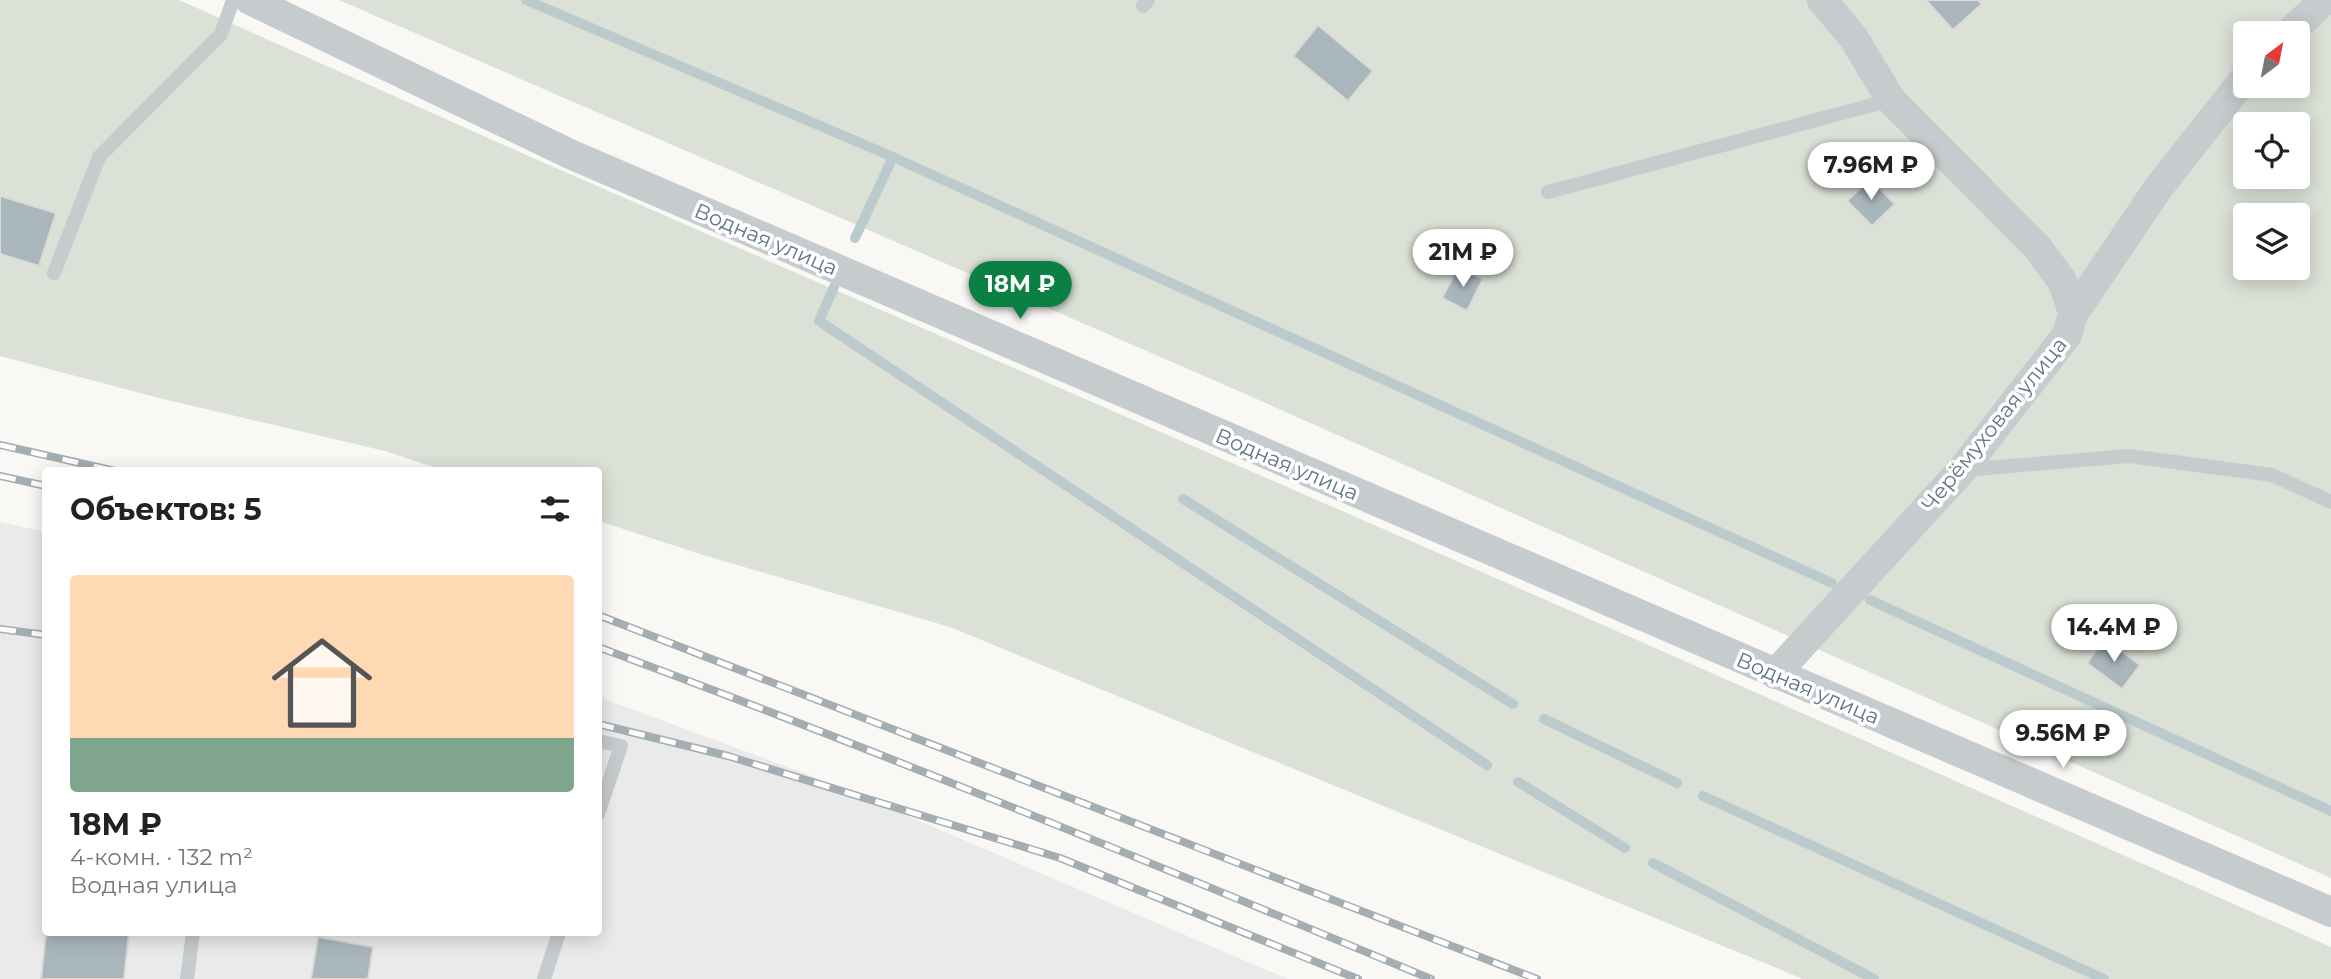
<!DOCTYPE html>
<html lang="ru">
<meta charset="utf-8">
<style>
body{margin:0;font-family:Montserrat,sans-serif;background:#f6f6f6;color:#222;height:100vh;display:flex;flex-direction:column;font-size:26px;white-space:nowrap}
*{box-sizing:border-box;margin:0}
p{font-size:23px;color:#767676}
.icon{flex:none;width:38px;height:38px;fill:none;stroke:currentColor;stroke-width:2;stroke-linecap:round;stroke-linejoin:round}
.map{position:relative;flex:1;overflow:hidden}
.drawer{position:absolute;left:42px;top:467px;width:560px;height:469px;display:flex;flex-direction:column;background:#fff;border-radius:7px;box-shadow:0 4px 18px #0003}
.drawer>*{flex:none}
.needle{width:46px;rotate:32deg}
.fabs{position:absolute;left:2233px;top:21px;display:grid;gap:14px}
.fabs a{display:grid;place-items:center;width:77px;height:77px;border-radius:7px;background:#fff;box-shadow:0 4px 18px #0003;font-size:35px}
.price{position:absolute;translate:-50% -60px;padding:0 16px;border-radius:24px;background:#fff;color:#222;font-size:23px;line-height:46px;filter:drop-shadow(0 2px 4px #0008)}
.price::after{content:'';position:absolute;left:50%;top:42px;width:21px;height:16px;margin-left:-10px;background:inherit;clip-path:polygon(0 0,100% 0,50% 100%)}
.price.current{background:#0b8043;color:#fff}
ul{padding:0;list-style:none}
li{display:grid;align-content:center;gap:14px;height:371px;padding:0 28px}
li span{display:grid;place-items:center;height:217px;border-radius:7px;color:#555}
li>.icon{margin-inline-start:auto}
span .icon{width:126px;height:126px;fill:#fffc;stroke-width:1}
li b{font-size:30px}
h2{display:flex;justify-content:space-between;align-items:center;height:84px;padding:0 28px;font-size:30px}
.map>svg:first-child{display:block}
</style>
<div class="map">
<svg width="2331" height="979" viewBox="0 0 2331 979">
<rect width="100%" height="100%" fill="#f9f8f5"/>
<path fill="#e9eae9" d="M0,522l45,10 1,401h552l1,-236 234,87 455,195h-1288z"/>
<path fill="#dbe1d6" fill-rule="evenodd" d="M0,0h179l354,158 1061,463 737,326v32h-528l-853,-352 -247,-72 -104,-34 -1,-50h-153l-60,-20 -222,-52 -163,-43z
M339,0h1992v878l-1090,-486zM2245,33h53v53h-53zM2245,124h53v53h-53zM2245,215h53v53h-53z"/>
<g fill="none" stroke-linecap="round" stroke-linejoin="round">
<path stroke="#bbcbcd" stroke-width="10" d="M526,0l367,157 939,426
M855,238l38,-81
M834,287l-15,34 668,444
M1183,499l330,205
M1870,600l461,211
M1544,719l133,64
M1518,782l107,66
M1703,796l401,183
M1653,863l221,116"/>
</g>
<path fill="#a9b6bb" stroke="#dadad8" stroke-width="2" d="M1926,0h52l4,4 -29,26z
M1318,25l55,46 -25,30 -55,-45z
M1870,179l25,25 -23,22 -25,-25z
M0,196l56,17 -17,53 -39,-12z
M1459,266l24,13 -16,32 -25,-13z
M2105,639l35,26 -18,24 -35,-26z
M46,933h83l-5,46h-83z
M318,937l55,10 -5,32h-57z"/>
<g fill="none" stroke-linecap="round" stroke-linejoin="round">
<path stroke="#c6cbce" stroke-width="14" d="M1143,6l5,-6
M1548,192l343,-92
M54,273l45,-116 122,-123 12,-34
M1964,470l165,-14 143,19 59,27
M598,741l23,5 -23,68
M187,979l6,-46
M544,979l15,-46"/>
<path stroke="#c6cbce" stroke-width="30" d="M250,0l320,154 1761,758
M2289,33l36,-33
M2073,314l86,-127 86,-109
M1775,674l187,-204 105,-135 6,-21 -4,-14 -7,-19 -24,-33 -147,-148 -38,-63 -31,-37"/>
<defs>
<path id="rail" d="M0,445l115,26
M0,476l46,10
M598,615l939,364
M0,629l46,6
M598,647c281,104 557,217 833,332
M598,724l130,32 332,102 298,121"/>
</defs>
<use href="#rail" stroke="#a3adb2" stroke-width="8"/>
<use href="#rail" stroke="#fff" stroke-width="5" stroke-dasharray="16" stroke-linecap="butt"/>
</g>
<g text-anchor="middle" dominant-baseline="central" stroke-width="7" stroke-linejoin="round" paint-order="stroke">
<g font-size="21" fill="#607984" stroke="#fff">
<text transform="translate(766 239) rotate(23)">Водная улица</text>
<text transform="translate(1994 424) rotate(-51)">Черёмуховая улица</text>
<text transform="translate(1287 464) rotate(23)">Водная улица</text>
<text transform="translate(1808 688) rotate(23)">Водная улица</text>
</g>
</g>
</svg>
<div class="fabs">
<a><svg class="needle" viewBox="-14 -14 28 28"><path d="M0-13l5 13h-10z" fill="#e53935"/><path d="M0 13l5-13h-10z" fill="#767676"/></svg></a>
<a><svg class="icon" aria-label="locate" viewBox="0 0 24 24"><circle cx="12" cy="12" r="6"/><path d="M12 2v4M12 18v4M2 12h4M18 12h4"/></svg></a>
<a><svg class="icon" aria-label="layers" viewBox="0 0 24 24"><path d="M12 4l9 5-9 5-9-5zM3 14l9 5 9-5"/></svg></a>
</div>
<b class="price" style="left:1871px;top:202px">7.96M ₽</b>
<b class="price" style="left:1463px;top:289px">21M ₽</b>
<b class="price current" style="left:1020px;top:321px">18M ₽</b>
<b class="price" style="left:2114px;top:664px">14.4M ₽</b>
<b class="price" style="left:2063px;top:770px">9.56M ₽</b>
<section class="drawer">
<h2>Объектов: 5<svg class="icon" aria-label="filters" viewBox="0 0 24 24"><path d="M4 7h16M4 17h16"/><circle cx="9" cy="7" r="2"/><circle cx="15" cy="17" r="2"/></svg></h2>
<ul>
<li><span style="background:linear-gradient(#ffd9b3 75%,#7fa58c 0)"><svg class="icon" aria-label="home" viewBox="0 0 24 24"><path d="M3 11l9-7 9 7M6 9v11h12V9"/></svg></span><div><b>18M ₽</b><p>4-комн. · 132 m²</p><p>Водная улица</p></div></li>
</ul>
</section>
</div>
